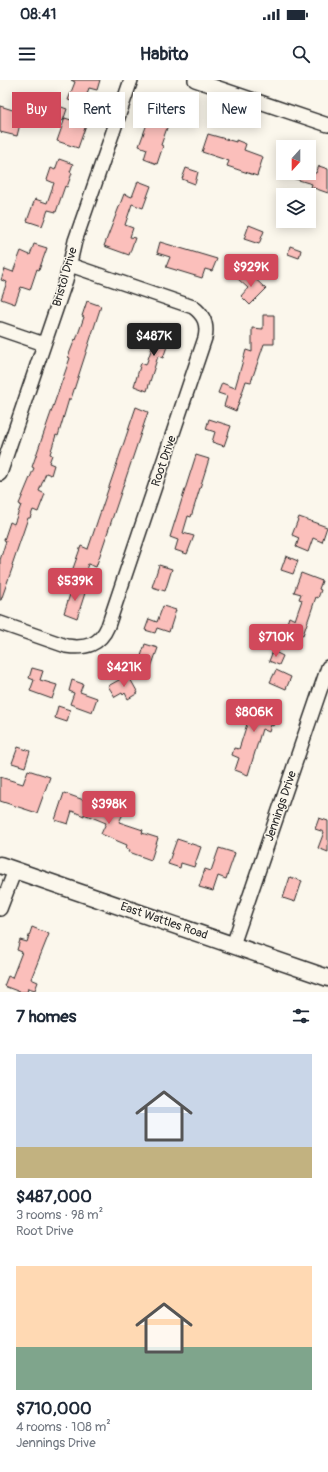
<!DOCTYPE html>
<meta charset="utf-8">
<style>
body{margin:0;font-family:Pangolin,sans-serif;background:#f6f6f7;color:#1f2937;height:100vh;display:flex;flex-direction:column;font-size:15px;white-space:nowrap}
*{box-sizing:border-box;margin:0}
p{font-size:13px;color:#747a83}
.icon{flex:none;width:22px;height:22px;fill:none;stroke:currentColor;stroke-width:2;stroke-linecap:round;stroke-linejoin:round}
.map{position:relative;height:912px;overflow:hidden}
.sheet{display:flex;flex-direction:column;background:#fff;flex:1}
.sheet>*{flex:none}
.top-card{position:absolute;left:12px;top:12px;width:304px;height:36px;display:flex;gap:8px}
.needle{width:26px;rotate:201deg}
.tools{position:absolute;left:276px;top:60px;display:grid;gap:8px}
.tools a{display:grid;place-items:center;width:40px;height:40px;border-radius:0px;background:#fff;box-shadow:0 2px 10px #0003;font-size:20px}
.price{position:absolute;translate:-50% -34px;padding:0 9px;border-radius:4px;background:#d1495b;color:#fff;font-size:13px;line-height:26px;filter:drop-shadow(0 1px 2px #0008)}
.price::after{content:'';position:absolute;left:50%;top:24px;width:12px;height:9px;margin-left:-6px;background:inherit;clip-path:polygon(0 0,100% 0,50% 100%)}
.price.selected{background:#222;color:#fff}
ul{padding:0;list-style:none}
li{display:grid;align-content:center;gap:8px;height:212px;padding:0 16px}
li span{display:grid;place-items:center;height:124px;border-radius:0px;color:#555}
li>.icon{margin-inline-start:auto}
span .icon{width:72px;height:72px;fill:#fffc;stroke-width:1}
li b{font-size:17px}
h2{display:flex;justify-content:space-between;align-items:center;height:48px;padding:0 16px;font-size:17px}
.tag{padding:0 14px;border-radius:0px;background:#fff;box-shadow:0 2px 10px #0003;font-size:14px;line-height:36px}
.tag.selected{background:#d1495b;color:#fff}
.status{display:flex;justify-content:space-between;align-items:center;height:28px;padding:0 20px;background:#fff;direction:ltr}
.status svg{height:11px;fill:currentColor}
header{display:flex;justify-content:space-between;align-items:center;height:52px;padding:0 16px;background:#fff;font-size:18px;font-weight:700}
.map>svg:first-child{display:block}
</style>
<div class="status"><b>08:41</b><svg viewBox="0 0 49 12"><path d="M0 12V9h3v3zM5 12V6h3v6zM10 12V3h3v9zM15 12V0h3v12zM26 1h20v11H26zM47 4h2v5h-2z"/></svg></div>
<header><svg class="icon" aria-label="menu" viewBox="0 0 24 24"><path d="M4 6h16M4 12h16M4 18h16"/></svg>Habito<svg class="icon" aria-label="search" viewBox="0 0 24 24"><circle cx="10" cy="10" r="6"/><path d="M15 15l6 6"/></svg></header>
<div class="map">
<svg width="328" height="912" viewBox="0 0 328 912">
<rect width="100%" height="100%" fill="#fbf7ec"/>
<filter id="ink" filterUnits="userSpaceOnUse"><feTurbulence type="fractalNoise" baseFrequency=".025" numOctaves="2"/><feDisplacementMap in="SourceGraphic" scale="8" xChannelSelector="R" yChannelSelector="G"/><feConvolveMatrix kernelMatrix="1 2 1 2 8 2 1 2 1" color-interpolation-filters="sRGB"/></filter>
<g filter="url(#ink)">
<path fill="#fbbfbb" stroke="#2b2b2b" d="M71,0h29l-3,10 -8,-2 -6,17 -15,-5 7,-18z
M156,19l19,6 -14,40 2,1 -6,18 -13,-5 3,-10 -8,-3z
M56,25l11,4 -4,12 -11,-5z
M0,26l19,6 -3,11 4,1 -3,12 -17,-4z
M65,38l21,7 -8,23 -21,-7z
M208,54l28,8v-2l10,4 -2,6 19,7 -6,19 -30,-10 2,-5 -27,-9z
M59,79l14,5 -3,8 2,1 -5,14 -2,-1 -9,26 -8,-2 -6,16 -15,-5 8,-22 12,4 7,-20 -7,-3 4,-12 4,2z
M319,86l9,3v24l-17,-6 1,-3 -30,-9v-2h34z
M186,88l12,4 -3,12 -13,-5z
M138,101l13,5 -8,22 -11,-4 -7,21 8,3 -3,9 5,1 -6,17 -25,-9 20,-52 8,3z
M249,145l15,6 -5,13 -15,-5z
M160,162l57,17 -5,12 -7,-2 -3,9 -36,-11 4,-10 -13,-4z
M34,164l13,4 -8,22 -2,-1 -7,21 -9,-3 -6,17 -14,-5 6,-17 -6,-2 4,-11 8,3 8,-21 9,4z
M290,166l11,4 -2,8 -11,-4z
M246,190l20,19 -16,16 -9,-9 7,-8 -10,-9z
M87,221l14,5 -30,93h-2l-11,37 -2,-1 -6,19 2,1 -3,8 5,2 -3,10 -5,-2 -7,18 6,3 -7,18 -5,-2 -3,8h-2l-16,47 1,1 -12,34h-1v-40l6,-19 -2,-1 6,-18 4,2 7,-19 -2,-1 15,-36 -2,-1 38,-109 -2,-1 7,-18 1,1 8,-23 -2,-1z
M263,235h11v29h-10l-13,38 -5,-1 -10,30 -12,-5 3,-10 -9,-3 4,-10 13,5 11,-38 6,2v-24l11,1z
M160,244l13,5 -10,29 -5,-2 -11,35 -13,-5 7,-23 5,2z
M136,327l12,5 -52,155 -8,-3 -5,14 -12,-4 10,-28 7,3z
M209,339l22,7 -7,20 -12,-4 3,-10 -9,-3z
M196,375l13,4 -18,58 -3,-1 -5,17 11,3 -7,18 -12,-4 3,-10 -8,-3z
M299,437l28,10 -5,15 -9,-4 -5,14 -12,-5 3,-9 -7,-3z
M286,476l12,5 -5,13 -12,-4z
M159,485l13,4 -7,22 -13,-4z
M301,493l21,8 -3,8 2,1 -3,8 -2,-1 -13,38 -18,-6 4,-12 6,3 7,-20 -3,-1 2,-5 -7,-2z
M73,505l13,5 -9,28 -13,-5z
M163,526l13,4 -7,22 -12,-4 -2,5 -10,-3 4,-11 8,3z
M145,564l13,4 -8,22 -12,-5z
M273,571l10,5 -4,9 -10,-4z
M32,588l11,3 -3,9 17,5 -5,14 -22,-8 4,-11 -5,-2z
M276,590l15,7 -5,12 -16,-7z
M128,595l10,18 -10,6 -3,-6 -2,2 -1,-2 -7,4 -7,-11z
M72,600l11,4 -3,8 17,6 -5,14 -22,-8 4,-11 -5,-2z
M250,620l29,10 -6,16 -2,-1 -2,7 -7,-3 -14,46 -13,-5 4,-12 -7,-3 2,-7 5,1 8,-25 -4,-1z
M58,626l12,4 -3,12 -12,-4z
M18,667l12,4 -5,16 -13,-4z
M28,690l22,7 -13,36 -37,-12v-24l23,7z
M64,713l59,21 -4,8 24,8 -1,3 16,5 -7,22 -22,-8 1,-2 -4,-2 1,-3 -26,-11 5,-11 -22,-9v2l-12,-5 -4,13 -13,-4z
M319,738l9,3v31l-10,-4 6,-16 -9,-3z
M177,759l24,8 -7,20 -13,-4 -1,5 -12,-4z
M219,768l16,5 -9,26 -8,-3 -5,15 -14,-4 6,-18 6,2z
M290,797l12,4 -7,21 -12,-4z
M32,847l17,7 -18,45 7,3 -3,8 -7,-2 -1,4h-7l-16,-6 4,-10 4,2 10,-26 -5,-2 3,-10 7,2z"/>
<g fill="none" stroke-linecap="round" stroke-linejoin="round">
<defs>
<path id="minor" d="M195,0l133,45
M0,249l44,15
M0,394l66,-194 9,-39 56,-161
M0,543l66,23c20,3 34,-1 42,-20l97,-288c3,-14 -1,-23 -12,-31l-123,-42
M0,829l15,-39
M233,865l95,-278"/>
<path id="major" d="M0,785l328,113"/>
</defs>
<use href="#minor" stroke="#2b2b2b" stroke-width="16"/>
<use href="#major" stroke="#2b2b2b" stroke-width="19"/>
<use href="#minor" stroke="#fbf7ec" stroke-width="13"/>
<use href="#major" stroke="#fbf7ec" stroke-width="16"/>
</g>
</g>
<g text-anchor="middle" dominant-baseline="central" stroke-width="3" stroke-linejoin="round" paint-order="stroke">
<g font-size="12" fill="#2b2b2b" stroke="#fbf7ec">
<text transform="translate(65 197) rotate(-74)">Bristol Drive</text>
<text transform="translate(164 381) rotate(-71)">Root Drive</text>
<text transform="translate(281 726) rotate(-71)">Jennings Drive</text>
<text transform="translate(164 841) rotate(19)">East Wattles Road</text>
</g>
</g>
</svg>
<div class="tools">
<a><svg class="needle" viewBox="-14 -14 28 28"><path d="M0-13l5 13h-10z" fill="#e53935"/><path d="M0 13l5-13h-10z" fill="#747a83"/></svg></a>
<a><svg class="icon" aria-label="layers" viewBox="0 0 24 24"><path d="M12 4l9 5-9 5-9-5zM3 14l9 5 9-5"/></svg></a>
</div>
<b class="price" style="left:251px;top:208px">$929K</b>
<b class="price selected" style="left:154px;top:277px">$487K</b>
<b class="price" style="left:75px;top:522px">$539K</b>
<b class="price" style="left:276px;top:578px">$710K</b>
<b class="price" style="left:124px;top:608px">$421K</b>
<b class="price" style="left:254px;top:653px">$806K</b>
<b class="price" style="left:109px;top:745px">$398K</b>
<div class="top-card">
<a class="tag selected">Buy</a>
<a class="tag">Rent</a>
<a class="tag">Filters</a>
<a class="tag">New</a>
</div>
</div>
<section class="sheet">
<h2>7 homes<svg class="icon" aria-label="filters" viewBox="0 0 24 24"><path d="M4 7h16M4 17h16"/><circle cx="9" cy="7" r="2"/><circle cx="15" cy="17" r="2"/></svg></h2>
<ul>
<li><span style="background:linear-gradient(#c9d6e8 75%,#c2b280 0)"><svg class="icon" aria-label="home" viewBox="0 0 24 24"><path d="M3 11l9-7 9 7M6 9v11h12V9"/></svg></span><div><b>$487,000</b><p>3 rooms · 98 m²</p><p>Root Drive</p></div></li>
<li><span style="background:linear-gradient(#ffd9b3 65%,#7fa58c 0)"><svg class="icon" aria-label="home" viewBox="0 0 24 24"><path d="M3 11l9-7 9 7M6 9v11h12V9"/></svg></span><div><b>$710,000</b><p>4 rooms · 108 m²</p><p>Jennings Drive</p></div></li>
</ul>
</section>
